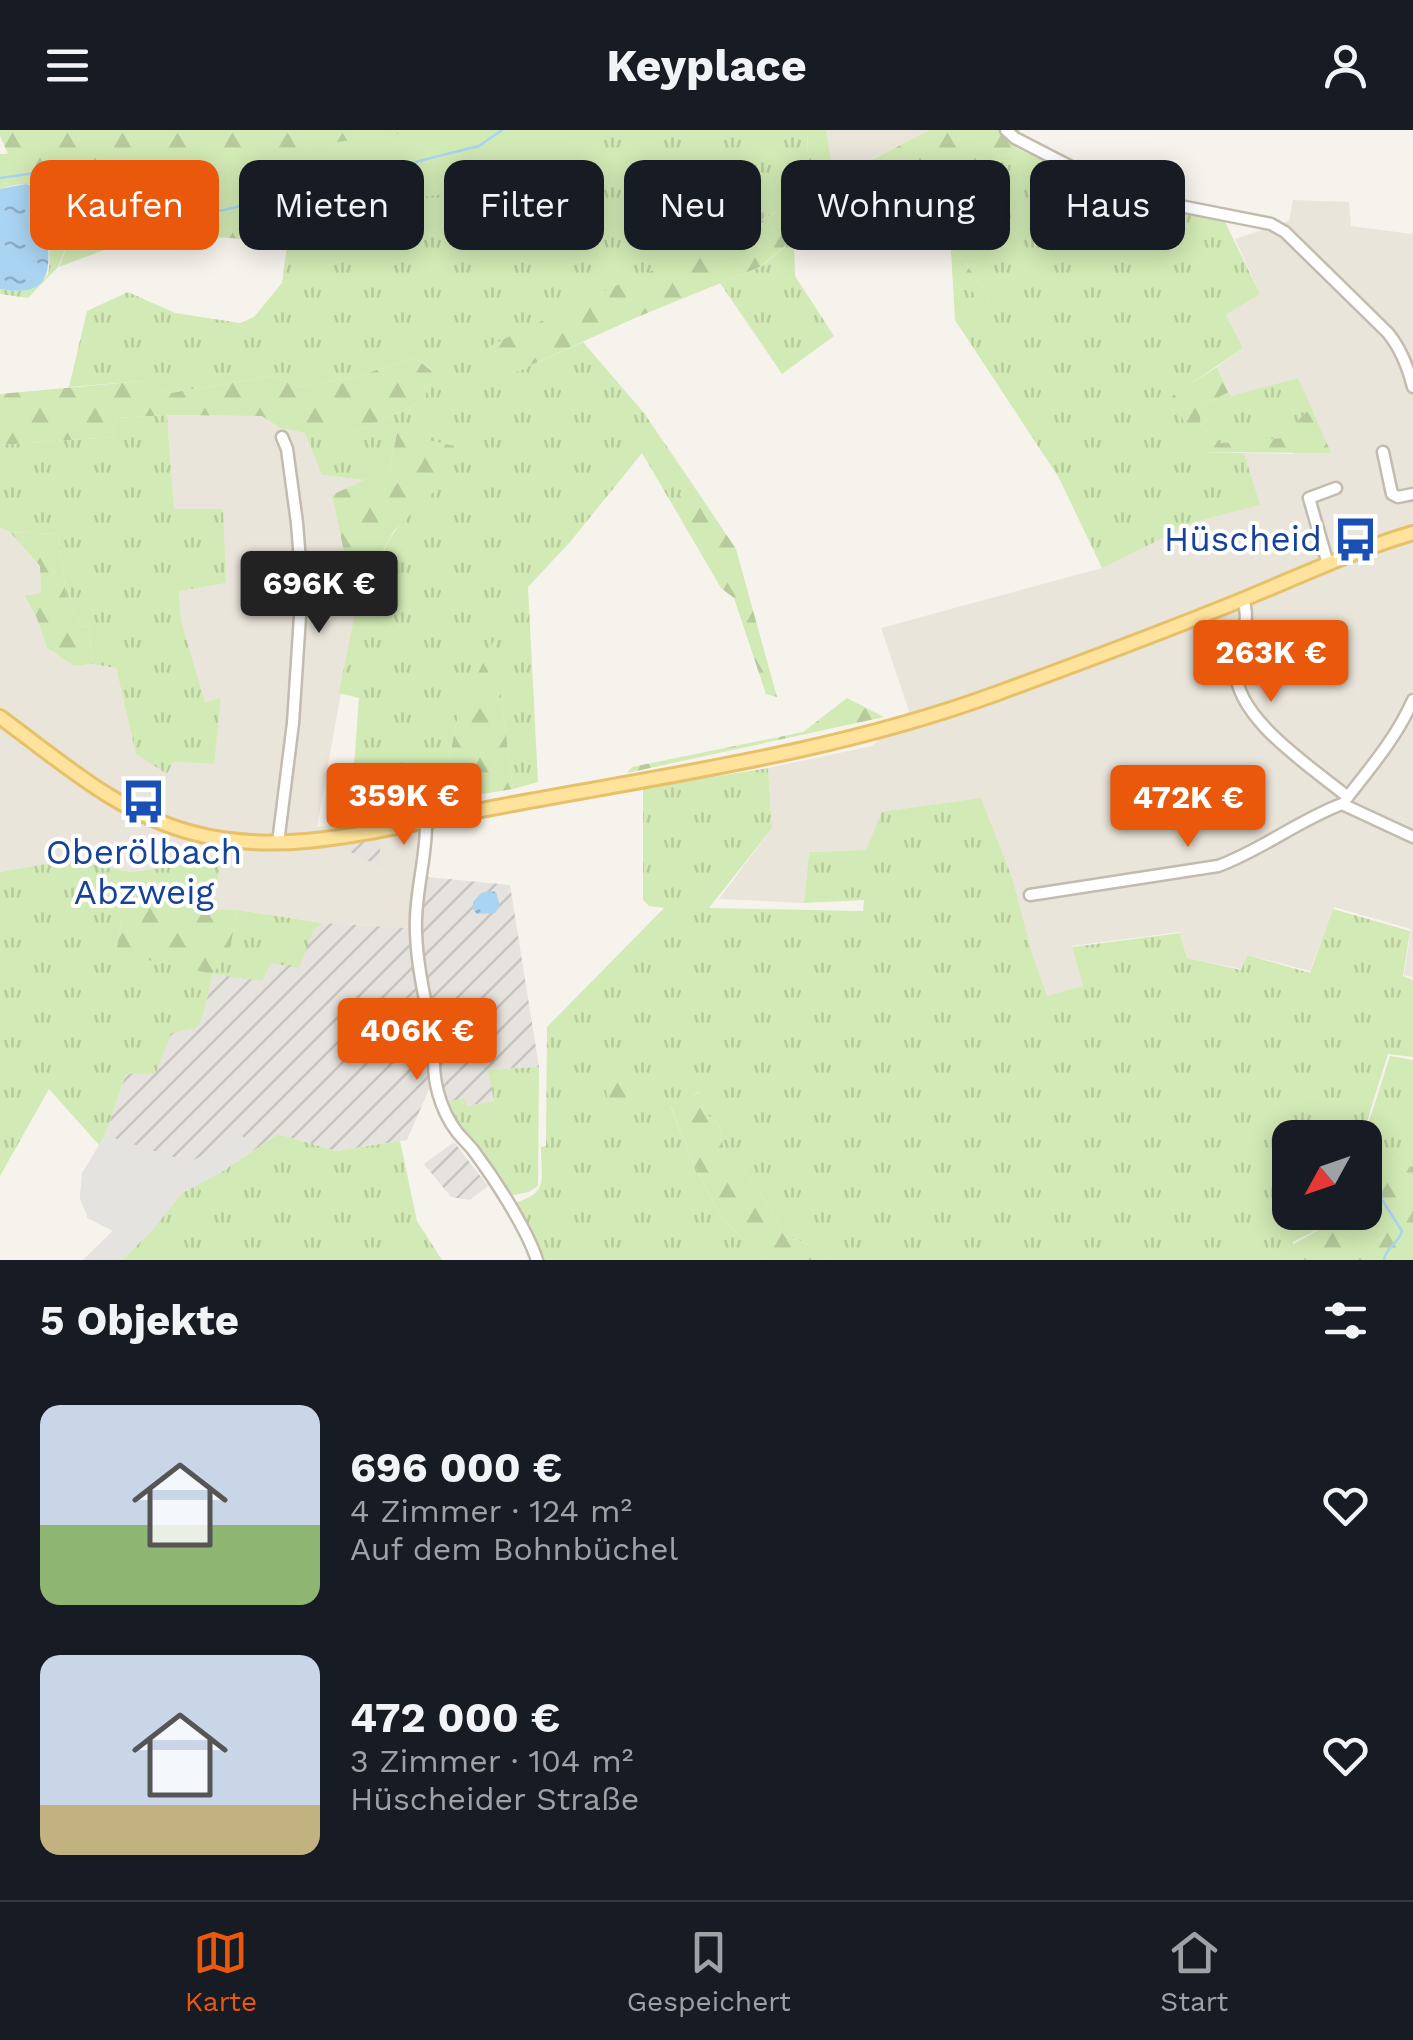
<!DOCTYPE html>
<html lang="de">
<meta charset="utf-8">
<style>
body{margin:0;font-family:"Work Sans",sans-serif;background:#20242c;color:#f1f3f6;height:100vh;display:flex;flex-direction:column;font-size:38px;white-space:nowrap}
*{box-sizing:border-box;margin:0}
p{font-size:32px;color:#9ea1a6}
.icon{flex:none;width:55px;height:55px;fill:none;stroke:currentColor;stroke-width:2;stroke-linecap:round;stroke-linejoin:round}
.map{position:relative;height:1130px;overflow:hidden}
.drawer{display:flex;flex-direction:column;background:#171b24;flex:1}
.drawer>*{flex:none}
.banner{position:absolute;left:30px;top:30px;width:1355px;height:90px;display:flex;gap:20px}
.needle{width:65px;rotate:230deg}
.fabs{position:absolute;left:1272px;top:990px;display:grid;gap:20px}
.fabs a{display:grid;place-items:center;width:110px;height:110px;border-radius:20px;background:#171b24;box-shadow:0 5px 25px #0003;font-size:50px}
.price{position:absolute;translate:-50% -85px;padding:0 22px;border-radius:10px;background:#ea580c;color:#fff;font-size:32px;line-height:65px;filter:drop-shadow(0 2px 5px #0008)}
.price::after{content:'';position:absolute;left:50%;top:60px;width:30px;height:22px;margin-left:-15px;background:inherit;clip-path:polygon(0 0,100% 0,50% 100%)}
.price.active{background:#222;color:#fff}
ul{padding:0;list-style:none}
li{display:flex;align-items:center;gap:30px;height:250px;padding:0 40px}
li span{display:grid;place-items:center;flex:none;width:280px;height:200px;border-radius:20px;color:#555}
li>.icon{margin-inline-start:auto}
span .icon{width:120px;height:120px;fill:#fffc;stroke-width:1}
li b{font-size:42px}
h2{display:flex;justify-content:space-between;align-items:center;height:120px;padding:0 40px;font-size:42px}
.chip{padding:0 35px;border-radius:20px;background:#171b24;box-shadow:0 5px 25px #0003;font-size:35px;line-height:90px}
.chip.active{background:#ea580c;color:#fff}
header{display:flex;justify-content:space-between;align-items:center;height:130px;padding:0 40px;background:#171b24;font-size:45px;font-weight:700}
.tab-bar{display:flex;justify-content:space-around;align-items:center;height:140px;border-top:2px solid #363941;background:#171b24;font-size:28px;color:#9ea1a6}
.tab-bar a{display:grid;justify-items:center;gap:5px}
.tab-bar .active{color:#ea580c}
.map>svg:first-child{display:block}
</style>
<header><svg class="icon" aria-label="menu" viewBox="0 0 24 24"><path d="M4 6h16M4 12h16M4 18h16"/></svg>Keyplace<svg class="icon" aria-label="person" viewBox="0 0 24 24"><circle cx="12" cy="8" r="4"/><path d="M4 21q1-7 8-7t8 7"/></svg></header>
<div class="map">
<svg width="1413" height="1130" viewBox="0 0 1413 1130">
<defs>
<pattern id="industrial-furrows" width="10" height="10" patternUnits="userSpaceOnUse" patternTransform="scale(2.5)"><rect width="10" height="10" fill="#e6e2dd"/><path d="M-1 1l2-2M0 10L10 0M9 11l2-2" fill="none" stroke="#c7c3be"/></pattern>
<pattern id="grass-tufts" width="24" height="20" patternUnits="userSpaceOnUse" patternTransform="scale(2.5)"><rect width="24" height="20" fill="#d2eab5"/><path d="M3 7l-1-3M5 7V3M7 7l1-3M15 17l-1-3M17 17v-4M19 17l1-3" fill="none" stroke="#b6ca9c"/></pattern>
<pattern id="forest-firs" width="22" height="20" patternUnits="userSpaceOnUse" patternTransform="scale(2.5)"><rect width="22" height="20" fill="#d2eab5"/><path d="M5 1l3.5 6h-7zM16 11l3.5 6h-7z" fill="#b6ca9c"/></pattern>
<pattern id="water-ripples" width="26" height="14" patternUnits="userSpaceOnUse" patternTransform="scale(2.5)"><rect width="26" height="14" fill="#a9d4f2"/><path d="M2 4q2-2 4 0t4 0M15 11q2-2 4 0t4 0" fill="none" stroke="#8caec5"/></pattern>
</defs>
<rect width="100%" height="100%" fill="#f6f3ec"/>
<path fill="#eae5da" d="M826,0h104l-97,49z
M1293,70l56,2 2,24 61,8 1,-3v746l-9,-2 7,-46 -77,-22 -24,64 -63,-16 -6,14 -54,-11 -7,-26 -108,14 11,40 -36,11 -15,-44 -19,-73 -32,-82 -115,52 -57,2 -5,51 -85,-4 53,-71 -4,-60 104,-22 37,-35 -28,-83 221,-60 96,-47 61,-16 -15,-52 50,1 -62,-58 -15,-29 26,-19 -17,-33 34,-21 -25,-55 54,-18z
M167,285l95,1 18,12 25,5 18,42 41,5 29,52 -6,11 -54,-44 23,109 -39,219 113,-13 4,10 -15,89 -12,15 -84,-5 -86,-13 -26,1 11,-51 -91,12 -63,-12 -68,12v-346l10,6 30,34 1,28 -17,3 12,19 11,32 27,18 18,-2 24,4 20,86 37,8 40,2 7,-67 -15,7 -24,-84 -2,-29 46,-8 -51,-74z"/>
<path fill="url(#industrial-furrows)" d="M379,710l2,27 -39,-19v-3z
M427,747l83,8 29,182 -51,3 7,31 -29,5 -21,-5 -13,-19 -25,58 -71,11 -58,-17 -55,37 -41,22 -60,67h-39l30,-29 -25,-13 -8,-20 2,-24 23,-39 21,-61 45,-41 31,-14 11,-45 49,6 9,-17 52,-40 84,5 12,-15z
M454,1012l34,44 -18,14 -19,-3 -27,-33z"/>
<path fill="url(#grass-tufts)" d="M498,0h309l2,49 -29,31 -62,33 -211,133 76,-34 61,71 47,69 -19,22 -30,-51 -72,89 -42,45 10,195 -25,7 -19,-147 -36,73 -17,86 -91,18 9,-121 -20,-5 17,-85 26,-2c-2,-46 -5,-58 29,-93l-14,-80 -8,40h-8l-17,7 -42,-5 -17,-42h47l72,-32 8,-31 -18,-13 -55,19 -59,11 -28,-11 -102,17 -28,-12 -73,6 18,-76 41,-19 47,21 65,10 14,-6 28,-34 5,-37 -9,-5 12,-40z
M1018,19l130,57 77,16 35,72 -34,21 17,33 -70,48 25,56 46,1 16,52 -62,16 -96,47 -43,-90 -104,-158 -2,-34 19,5 13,16 5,-9 -29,-41 -10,-6 -20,-65z
M34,51l49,25 -25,61 -30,31 -28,-4v-5c12,2 27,4 38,-3 2,-1 9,-11 10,-12 5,-15 -2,-83 -17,-89 -9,-3 -22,2 -31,4v-5z
M794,108l1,38 39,60 -52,38 -62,-91 41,-16z
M1298,248l13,29 -29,31 -60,6 -21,-17 -2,-20 30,-15 3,4z
M167,285l7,94h49l3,74 -47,8 2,29 24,83 16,-6 -7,67 -41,-2 -6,12 -31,-20 -20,-86 -24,-4 -3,-37 -7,-1 -15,-25 -9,-67 -48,-2 -10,-5v-82l112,-8 5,-19z
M768,638l4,60 -63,80 154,3 1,-11 -60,3 5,-51 57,-2 16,-38 99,-14 32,82 19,73 15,43 36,-10 -11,-39 108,-14 7,25 54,12 6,-15 63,18 23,-64 77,22 -7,45 10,4v77l-25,-3 -26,83h-21l-11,-4v4l-40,1v74l49,1 1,5 -47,24 -1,18h-460l-29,-18 -19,-7 -17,-32 -24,-34 -19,-17 -5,-27 -15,-13 -5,-20 -28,16 23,57 28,54 45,41h-226l-29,-56c38,-12 29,-22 29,-57l5,-1 1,-119 117,-119 -15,-2 -6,-6v-112z
M68,730l63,12 91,-12 -11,51 -87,-4 -8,46 97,20 17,-23 7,-40 86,13 -9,7 -15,38 -28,-5 -9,18 -49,-7 -11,45 -6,9 -25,5 -15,40 -30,1 -21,61 -6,10 -50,-56 -49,87v-304z
M1390,926l23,4v107l-48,-20 -1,-10z
M539,937l-1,119 -9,6 -21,4 -58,-79 -5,-16 19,-2 3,7 27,-5 -6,-31z
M278,1004l58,17 64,-10 17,80 25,39h-320l30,-30 30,-37 41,-22z"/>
<path fill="url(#forest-firs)" d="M0,0h498l-81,69 -127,2 -12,40 -129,-8 -90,34 24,-61 -49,-25 -34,3v-30h8l-8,-18z
M807,0h19l8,49 96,-49h91l-12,11 9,8 -87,37 -5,-16 -132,68 -34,29 -125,51 -128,58 -17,-30 109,-53 119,-50 62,-33 29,-31z
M951,121l10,6 29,41 -5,9 -13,-16 -19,-5z
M414,227l18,14 -8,30 -72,32h-47l-25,-5 -18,-12 -94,-1 -51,3 -5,19 -112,8v-51l142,-13 28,12 102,-17 28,11 59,-11z
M1217,237l12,25 -30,15 2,20 20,16 61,-5 29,-31 20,46 -133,-1 -26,-56z
M397,303l57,13 -3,29 -58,57 -11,21v54l-26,1 -24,-113 49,-23 8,1z
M691,352l45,67 41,148 -11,-3 -32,-96 -13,-10 -49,-84z
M10,402l48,2 9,67 15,25 7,1 3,37 -18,2 -27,-18 -11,-32 -12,-20 17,-3 -1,-27z
M494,510l19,149 -72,12 17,-86z
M847,568l37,19 -257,56 5,-6 171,-35z
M124,777l113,3 -7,40 -17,24 -97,-21z
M621,942l6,25 -18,12 -5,-31z
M700,962l4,20 15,13 5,27 19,17 24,34 17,32 19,7 29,18h-65l-45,-41 -28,-54 -23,-58z
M1365,1017l48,20v93h-121v-15l47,-27v-5l26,-1z"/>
<path fill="#d2eab5" d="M409,0h198l-57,42 -29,8 -66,13 -92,11 -1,5 -67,13 -118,9 -44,13 -4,-92 76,4 58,-4 134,-18z"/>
<path fill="#e5e3e0" d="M105,1005l84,27 54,-26 6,14 -26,21 -41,22 -30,37 -30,30h-39l30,-29 -25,-13 -8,-20 2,-24z"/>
<path fill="url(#water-ripples)" d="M26,54l8,2c11,14 11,29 13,46 4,41 3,66 -47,57v-100z
M489,761l7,1 4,14 -5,7 -18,1 -4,-5v-7l8,-9z"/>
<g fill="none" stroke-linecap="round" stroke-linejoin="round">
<path stroke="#a9d4f2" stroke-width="2.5" d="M0,48l35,-5 8,2
M52,48l26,11 28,5 11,8 20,-1 16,13 11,-1 7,3 12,-8 24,4 17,-2 255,-64 23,-16
M1375,1054l9,19 18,28c-3,12 -16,16 -18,29"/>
<defs>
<path id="minor" d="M1006,0l9,8 62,32 73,30 121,24 14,8 103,101c13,16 20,34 25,54
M1383,322l9,42 6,3 15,-3
M1328,434l-19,-66 27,-10
M1243,470c9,22 -6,46 -7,69 -2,49 78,100 112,128
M1346,669c25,-32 50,-61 67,-99
M426,691c1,37 -12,73 -10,111 1,39 12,79 19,118 -4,27 5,60 22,82 5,6 11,12 16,18 21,28 53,77 64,110
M278,713l15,-120 9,-137 -5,-63 -10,-74 -5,-12
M1030,765l188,-29c44,-16 81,-46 124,-62l71,33"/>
<path id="major" d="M0,587c60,44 119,97 193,116 92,25 191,-5 283,-22 175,-34 354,-56 522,-118 82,-30 165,-61 246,-94 56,-23 111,-49 169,-66"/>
</defs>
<use href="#minor" stroke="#c2bbae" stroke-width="15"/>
<use href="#major" stroke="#e6c16a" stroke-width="18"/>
<use href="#minor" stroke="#fff" stroke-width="10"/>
<use href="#major" stroke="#ffe39c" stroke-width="12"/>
</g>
<defs>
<symbol id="bus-bare" viewBox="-9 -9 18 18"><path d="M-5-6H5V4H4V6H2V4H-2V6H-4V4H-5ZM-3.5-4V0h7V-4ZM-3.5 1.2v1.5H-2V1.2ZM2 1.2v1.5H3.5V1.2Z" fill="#1a4fb4" stroke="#fff" stroke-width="2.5" paint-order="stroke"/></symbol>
</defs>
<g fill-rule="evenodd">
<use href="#bus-bare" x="1324" y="378" width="63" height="63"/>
<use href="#bus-bare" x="112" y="640" width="63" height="63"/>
</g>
<g text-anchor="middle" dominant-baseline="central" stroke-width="8" stroke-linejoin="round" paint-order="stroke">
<g font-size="35" fill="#164399" stroke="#fff" text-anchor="end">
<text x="1322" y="409">Hüscheid</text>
<text x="144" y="722" text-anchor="middle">Oberölbach<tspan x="144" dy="40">Abzweig</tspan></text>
</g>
</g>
</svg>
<div class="fabs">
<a><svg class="needle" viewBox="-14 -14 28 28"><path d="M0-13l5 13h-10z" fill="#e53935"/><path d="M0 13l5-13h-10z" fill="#9ea1a6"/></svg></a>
</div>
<b class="price active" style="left:319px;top:506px">696K €</b>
<b class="price" style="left:1271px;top:575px">263K €</b>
<b class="price" style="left:404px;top:718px">359K €</b>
<b class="price" style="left:1188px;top:720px">472K €</b>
<b class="price" style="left:417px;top:953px">406K €</b>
<div class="banner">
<a class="chip active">Kaufen</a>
<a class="chip">Mieten</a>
<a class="chip">Filter</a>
<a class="chip">Neu</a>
<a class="chip">Wohnung</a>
<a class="chip">Haus</a>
</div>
</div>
<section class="drawer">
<h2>5 Objekte<svg class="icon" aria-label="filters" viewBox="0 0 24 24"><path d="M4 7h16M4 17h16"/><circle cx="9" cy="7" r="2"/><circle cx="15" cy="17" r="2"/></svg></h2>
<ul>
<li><span style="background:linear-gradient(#c9d6e8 60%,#8fb573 0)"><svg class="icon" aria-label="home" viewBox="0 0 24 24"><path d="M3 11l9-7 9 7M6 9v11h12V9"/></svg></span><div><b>696 000 €</b><p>4 Zimmer · 124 m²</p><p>Auf dem Bohnbüchel</p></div><svg class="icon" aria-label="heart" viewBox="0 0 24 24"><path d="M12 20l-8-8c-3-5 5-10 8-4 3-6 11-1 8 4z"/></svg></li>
<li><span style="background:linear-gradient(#c9d6e8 75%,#c2b280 0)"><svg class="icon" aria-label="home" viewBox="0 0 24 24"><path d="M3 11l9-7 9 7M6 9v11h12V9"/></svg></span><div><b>472 000 €</b><p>3 Zimmer · 104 m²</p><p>Hüscheider Straße</p></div><svg class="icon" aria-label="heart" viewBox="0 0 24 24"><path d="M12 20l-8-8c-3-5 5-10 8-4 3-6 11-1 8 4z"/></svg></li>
</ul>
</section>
<nav class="tab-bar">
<a class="active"><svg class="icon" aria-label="map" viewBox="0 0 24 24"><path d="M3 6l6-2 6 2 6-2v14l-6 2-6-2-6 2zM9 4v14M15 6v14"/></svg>Karte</a>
<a><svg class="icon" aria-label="saved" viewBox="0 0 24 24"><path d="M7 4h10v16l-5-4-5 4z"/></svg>Gespeichert</a>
<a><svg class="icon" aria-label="home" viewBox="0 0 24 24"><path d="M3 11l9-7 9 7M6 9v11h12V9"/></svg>Start</a>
</nav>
